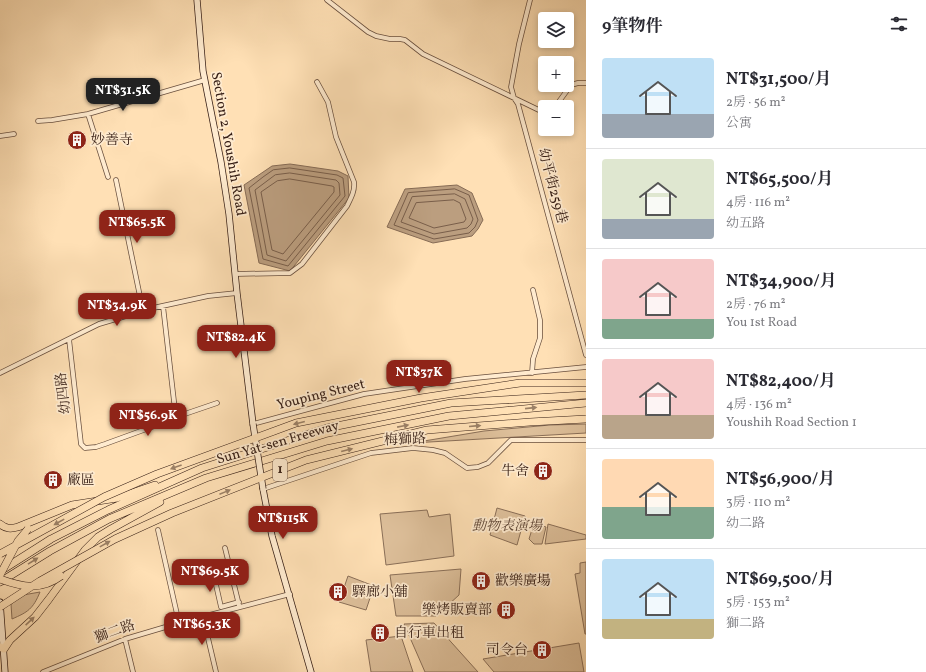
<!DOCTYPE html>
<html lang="zh-TW">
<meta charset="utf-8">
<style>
body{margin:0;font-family:Vollkorn,"Noto Serif TC",serif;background:#f2f2f3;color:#2b2b33;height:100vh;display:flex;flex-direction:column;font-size:15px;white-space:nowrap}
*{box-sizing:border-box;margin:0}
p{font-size:13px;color:#7c7c81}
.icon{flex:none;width:22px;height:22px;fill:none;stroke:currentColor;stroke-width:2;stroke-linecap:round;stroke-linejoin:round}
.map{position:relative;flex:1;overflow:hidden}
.panel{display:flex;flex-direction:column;background:#fff;width:340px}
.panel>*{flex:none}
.controls{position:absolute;left:538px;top:12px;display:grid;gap:8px}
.controls a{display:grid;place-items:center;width:36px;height:36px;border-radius:4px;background:#fff;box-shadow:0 2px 6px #0003;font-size:20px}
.price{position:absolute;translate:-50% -34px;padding:0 9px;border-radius:8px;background:#8f2418;color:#fff;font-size:13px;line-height:26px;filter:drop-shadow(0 1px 2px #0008)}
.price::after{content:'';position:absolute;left:50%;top:24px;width:12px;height:9px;margin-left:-6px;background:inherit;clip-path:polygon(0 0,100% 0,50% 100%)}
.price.on{background:#222;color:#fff}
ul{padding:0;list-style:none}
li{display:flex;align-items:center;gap:12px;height:100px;padding:0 16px}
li+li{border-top:1px solid #e1e1e2}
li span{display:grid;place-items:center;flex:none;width:112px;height:80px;border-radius:4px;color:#555}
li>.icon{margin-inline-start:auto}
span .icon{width:48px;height:48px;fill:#fffc;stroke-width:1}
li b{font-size:17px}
h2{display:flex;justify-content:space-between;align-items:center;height:48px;padding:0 16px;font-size:17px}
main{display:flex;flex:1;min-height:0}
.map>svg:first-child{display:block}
</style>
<main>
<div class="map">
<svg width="586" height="672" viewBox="0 0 586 672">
<rect width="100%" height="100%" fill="#ffe0b5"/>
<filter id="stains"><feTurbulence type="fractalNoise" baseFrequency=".005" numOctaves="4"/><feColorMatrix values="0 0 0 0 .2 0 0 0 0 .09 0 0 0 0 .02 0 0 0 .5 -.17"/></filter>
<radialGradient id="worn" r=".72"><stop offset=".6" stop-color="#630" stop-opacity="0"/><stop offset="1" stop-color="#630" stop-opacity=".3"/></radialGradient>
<path fill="#ddbf9a" stroke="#8a6f58" d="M586,424v9l-174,10 72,-12 66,-6z
M497,508l28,8 -8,29 -27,-10z
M427,510l2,7 21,-3 4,42 -68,9 -6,-51z
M534,523l12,4 -4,17h-8l-5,-5z
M548,524l38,11v4l-41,5z
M586,562v72h-1l-10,-60 5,-1v-10z
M461,569l-2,26 -23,21h-40l-6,-41z
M348,576l26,10 -8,24 -27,-8z
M40,592c-7,17 -12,20 -28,27l-1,-15 12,-9z
M434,623l44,49h-53l-21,-48z
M401,636l12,36h-42l-5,-32z
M579,643l5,29h-90l-11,-13z"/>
<path fill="#bb9e7f" stroke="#866b55" d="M290,164l48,7 10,5 1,22 -59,73 -31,-8 -15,-78 28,-19z
M457,185l15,8 11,27 -5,9 -6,7 -39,7 -46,-16 18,-38z"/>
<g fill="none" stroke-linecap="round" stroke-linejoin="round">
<path stroke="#795e4a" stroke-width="1" d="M290,168l47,7 6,3 2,18 -57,70 -25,-7 -14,-71 14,-11 10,-7z
M290,173l46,7 3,3 1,12 -54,66 -19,-6 -12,-65 20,-15z
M290,179l42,7 2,1v5l-51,62 -11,-4 -11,-58 16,-11z
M455,189l14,6 9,25 -3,7 -6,6 -35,6 -40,-14 14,-32z
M455,194l10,5 8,20 -2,5 -4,4 -33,6 -33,-12 11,-25z
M454,200l6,3 6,16 -2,3 -30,6 -25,-10 7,-15z"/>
<defs>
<path id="street" d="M327,0l41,32 8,4 14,3h10l5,1 18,14 122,59
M530,0l-11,44 -8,43 3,11 4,6 68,251
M555,107l16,-22 7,-2h8
M88,114l20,63
M38,121l14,-1 36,-6 117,-34
M0,136l14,-2
M116,180l27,131
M235,274l55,-1 12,-9 45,-58c4,-8 8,-15 7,-24l-18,-45 -8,-35 -11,-20
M163,306l12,104 -2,8
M69,339l12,105 4,4 11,-1 9,-3 66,-24 2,-2 44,-15
M0,373l99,-49 54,-16 55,-12 29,-3
M532,373l1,-14 7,-21v-18l-7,-30
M253,424l111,-30 101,-15 121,-12
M263,489l108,-36 42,-5 20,2 12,3 22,15 11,-1 10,-4 23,-23h75
M158,530l21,93
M225,548l14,57
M231,571l-17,5 7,31 18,-5
M203,617l13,55
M125,639l8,33
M43,672l82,-33 54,-16 111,-29"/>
<path id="secondary" d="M197,0l6,71 18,91 8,52 8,79 16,131
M263,489l9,47 39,136
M0,602l5,70"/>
<path id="highway" d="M0,524c6,5 11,5 18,3l54,-22 45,-7 38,-13
M2,570l49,-31 57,-29 94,-42 125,-40 124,-25 135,-8
M0,582l50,-31 59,-32 97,-41 121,-37 122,-25 137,-13
M0,647l4,2 6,-9 25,-23 14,-18 36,-49 13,-13 13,-8 49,-27"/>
</defs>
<use href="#street" stroke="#694f3e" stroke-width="5.5"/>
<use href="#secondary" stroke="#371f16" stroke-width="7"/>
<use href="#highway" stroke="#371f16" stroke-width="8"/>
<use href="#street" stroke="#ffebcf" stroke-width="4"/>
<use href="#secondary" stroke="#ffebcf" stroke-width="5.5"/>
<use href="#highway" stroke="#ffe0b5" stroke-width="7"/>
<defs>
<path id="secondary-bridge" d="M253,424l10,65"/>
<path id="highway-bridge" d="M0,554l104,-57 53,-23 139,-51 125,-25 99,-15h66
M0,575l18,-34 10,-12
M0,579c22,8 41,12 61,-3
M0,607l40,-26 75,-42 57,-26 134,-53 121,-30 103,-8 56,-3"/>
</defs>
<use href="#secondary-bridge" stroke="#371f16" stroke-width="7" stroke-linecap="butt"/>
<use href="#highway-bridge" stroke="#371f16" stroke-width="8" stroke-linecap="butt"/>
<use href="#secondary-bridge" stroke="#ffebcf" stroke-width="5.5"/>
<use href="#highway-bridge" stroke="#ffe0b5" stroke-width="7"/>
</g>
<defs><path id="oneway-solid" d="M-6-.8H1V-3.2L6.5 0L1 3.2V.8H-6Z"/></defs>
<g fill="#9b8066">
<use href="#oneway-solid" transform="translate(531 408) rotate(-6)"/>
<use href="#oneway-solid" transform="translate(299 423) rotate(166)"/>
<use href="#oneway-solid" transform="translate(403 426) rotate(-11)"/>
<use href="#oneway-solid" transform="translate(475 426) rotate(-5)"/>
<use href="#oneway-solid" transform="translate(347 450) rotate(-14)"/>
<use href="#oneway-solid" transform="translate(176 467) rotate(160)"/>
<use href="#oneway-solid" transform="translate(225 492) rotate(-22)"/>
<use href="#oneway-solid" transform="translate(59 522) rotate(151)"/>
<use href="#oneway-solid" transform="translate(105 544) rotate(-29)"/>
<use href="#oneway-solid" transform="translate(33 561) rotate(-32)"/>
<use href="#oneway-solid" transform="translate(30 621) rotate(-43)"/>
</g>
<defs>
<symbol id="building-disc" viewBox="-11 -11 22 22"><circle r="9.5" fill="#8f2418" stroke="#ffebcf"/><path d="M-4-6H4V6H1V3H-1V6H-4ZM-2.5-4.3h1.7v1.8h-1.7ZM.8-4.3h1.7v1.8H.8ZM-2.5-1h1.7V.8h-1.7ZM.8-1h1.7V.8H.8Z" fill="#fff"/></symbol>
</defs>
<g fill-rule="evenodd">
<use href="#building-disc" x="66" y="129" width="22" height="22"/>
<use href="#building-disc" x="532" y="460" width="22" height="22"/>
<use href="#building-disc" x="42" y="469" width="22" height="22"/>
<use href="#building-disc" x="470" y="570" width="22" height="22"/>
<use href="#building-disc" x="327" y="581" width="22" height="22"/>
<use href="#building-disc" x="495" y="599" width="22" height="22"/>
<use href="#building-disc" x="369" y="622" width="22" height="22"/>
<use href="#building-disc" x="531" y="639" width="22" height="22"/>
</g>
<g text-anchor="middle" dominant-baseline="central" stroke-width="3.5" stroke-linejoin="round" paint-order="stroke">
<rect fill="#ffebcf" stroke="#735c4e" stroke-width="1" x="273" y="459" width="14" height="22" rx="3"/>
<g font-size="13" font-weight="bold" fill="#371f16">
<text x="280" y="470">1</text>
</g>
<g font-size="14" fill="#371f16" stroke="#ffebcf" text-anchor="start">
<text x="91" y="140">妙善寺</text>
<text x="529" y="471" text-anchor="end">牛舍</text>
<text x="67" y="480">廠區</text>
<text x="495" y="581">歡樂廣場</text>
<text x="352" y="592">驛廊小舖</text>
<text x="492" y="610" text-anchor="end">樂烤販賣部</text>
<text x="394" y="633">自行車出租</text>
<text x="528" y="650" text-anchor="end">司令台</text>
</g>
<g font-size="14" fill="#371f16" stroke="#ffebcf">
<text transform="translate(228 144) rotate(80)">Section 2, Youshih Road</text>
<text transform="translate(552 186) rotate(75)">幼平街259巷</text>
<text transform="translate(64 393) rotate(-97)">幼四路</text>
<text transform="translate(321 395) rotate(-14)">Youping Street</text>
<text transform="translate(405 440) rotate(-3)">梅獅路</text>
<text transform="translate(278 443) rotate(-16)">Sun Yat-sen Freeway</text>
<text transform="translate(115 632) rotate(-20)">獅二路</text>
</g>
<g font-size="14" font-style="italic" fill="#604737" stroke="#ffebcf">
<text x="507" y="526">動物表演場</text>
</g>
</g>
<rect width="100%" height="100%" filter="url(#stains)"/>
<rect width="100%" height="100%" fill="url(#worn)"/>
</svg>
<div class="controls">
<a><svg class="icon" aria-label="layers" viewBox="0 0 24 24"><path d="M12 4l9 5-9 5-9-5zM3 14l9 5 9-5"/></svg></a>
<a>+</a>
<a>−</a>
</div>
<b class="price on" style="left:123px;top:112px">NT$31.5K</b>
<b class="price" style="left:137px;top:244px">NT$65.5K</b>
<b class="price" style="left:117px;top:327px">NT$34.9K</b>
<b class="price" style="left:236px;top:359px">NT$82.4K</b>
<b class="price" style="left:419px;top:394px">NT$37K</b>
<b class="price" style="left:148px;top:437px">NT$56.9K</b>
<b class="price" style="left:283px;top:540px">NT$115K</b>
<b class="price" style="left:210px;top:593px">NT$69.5K</b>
<b class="price" style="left:202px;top:646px">NT$65.3K</b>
</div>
<section class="panel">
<h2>9筆物件<svg class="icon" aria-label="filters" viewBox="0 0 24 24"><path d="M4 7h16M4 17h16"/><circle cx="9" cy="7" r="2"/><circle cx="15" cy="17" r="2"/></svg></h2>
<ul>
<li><span style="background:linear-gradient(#bfe0f5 70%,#9aa5b1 0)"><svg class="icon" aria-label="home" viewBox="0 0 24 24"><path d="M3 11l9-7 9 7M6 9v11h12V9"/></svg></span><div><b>NT$31,500/月</b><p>2房 · 56 m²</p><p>公寓</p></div></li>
<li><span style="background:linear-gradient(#dfe7d0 75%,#9aa5b1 0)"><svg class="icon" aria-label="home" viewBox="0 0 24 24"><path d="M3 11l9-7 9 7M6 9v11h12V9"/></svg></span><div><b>NT$65,500/月</b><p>4房 · 116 m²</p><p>幼五路</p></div></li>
<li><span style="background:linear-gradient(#f6c9c9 75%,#7fa58c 0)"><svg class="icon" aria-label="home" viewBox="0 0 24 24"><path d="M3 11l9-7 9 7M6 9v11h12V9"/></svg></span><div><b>NT$34,900/月</b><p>2房 · 76 m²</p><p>You 1st Road</p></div></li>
<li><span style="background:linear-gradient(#f6c9c9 70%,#b9a48a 0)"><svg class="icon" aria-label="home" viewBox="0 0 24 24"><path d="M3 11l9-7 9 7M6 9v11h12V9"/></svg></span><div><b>NT$82,400/月</b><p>4房 · 136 m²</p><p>Youshih Road Section 1</p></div></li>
<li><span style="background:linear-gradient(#ffd9b3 60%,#7fa58c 0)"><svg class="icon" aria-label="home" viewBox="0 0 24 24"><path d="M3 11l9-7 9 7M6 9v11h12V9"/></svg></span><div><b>NT$56,900/月</b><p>3房 · 110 m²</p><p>幼二路</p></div></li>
<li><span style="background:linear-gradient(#bfe0f5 75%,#c2b280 0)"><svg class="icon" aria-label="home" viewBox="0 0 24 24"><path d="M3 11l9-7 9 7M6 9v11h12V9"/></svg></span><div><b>NT$69,500/月</b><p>5房 · 153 m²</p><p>獅二路</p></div></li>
</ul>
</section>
</main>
